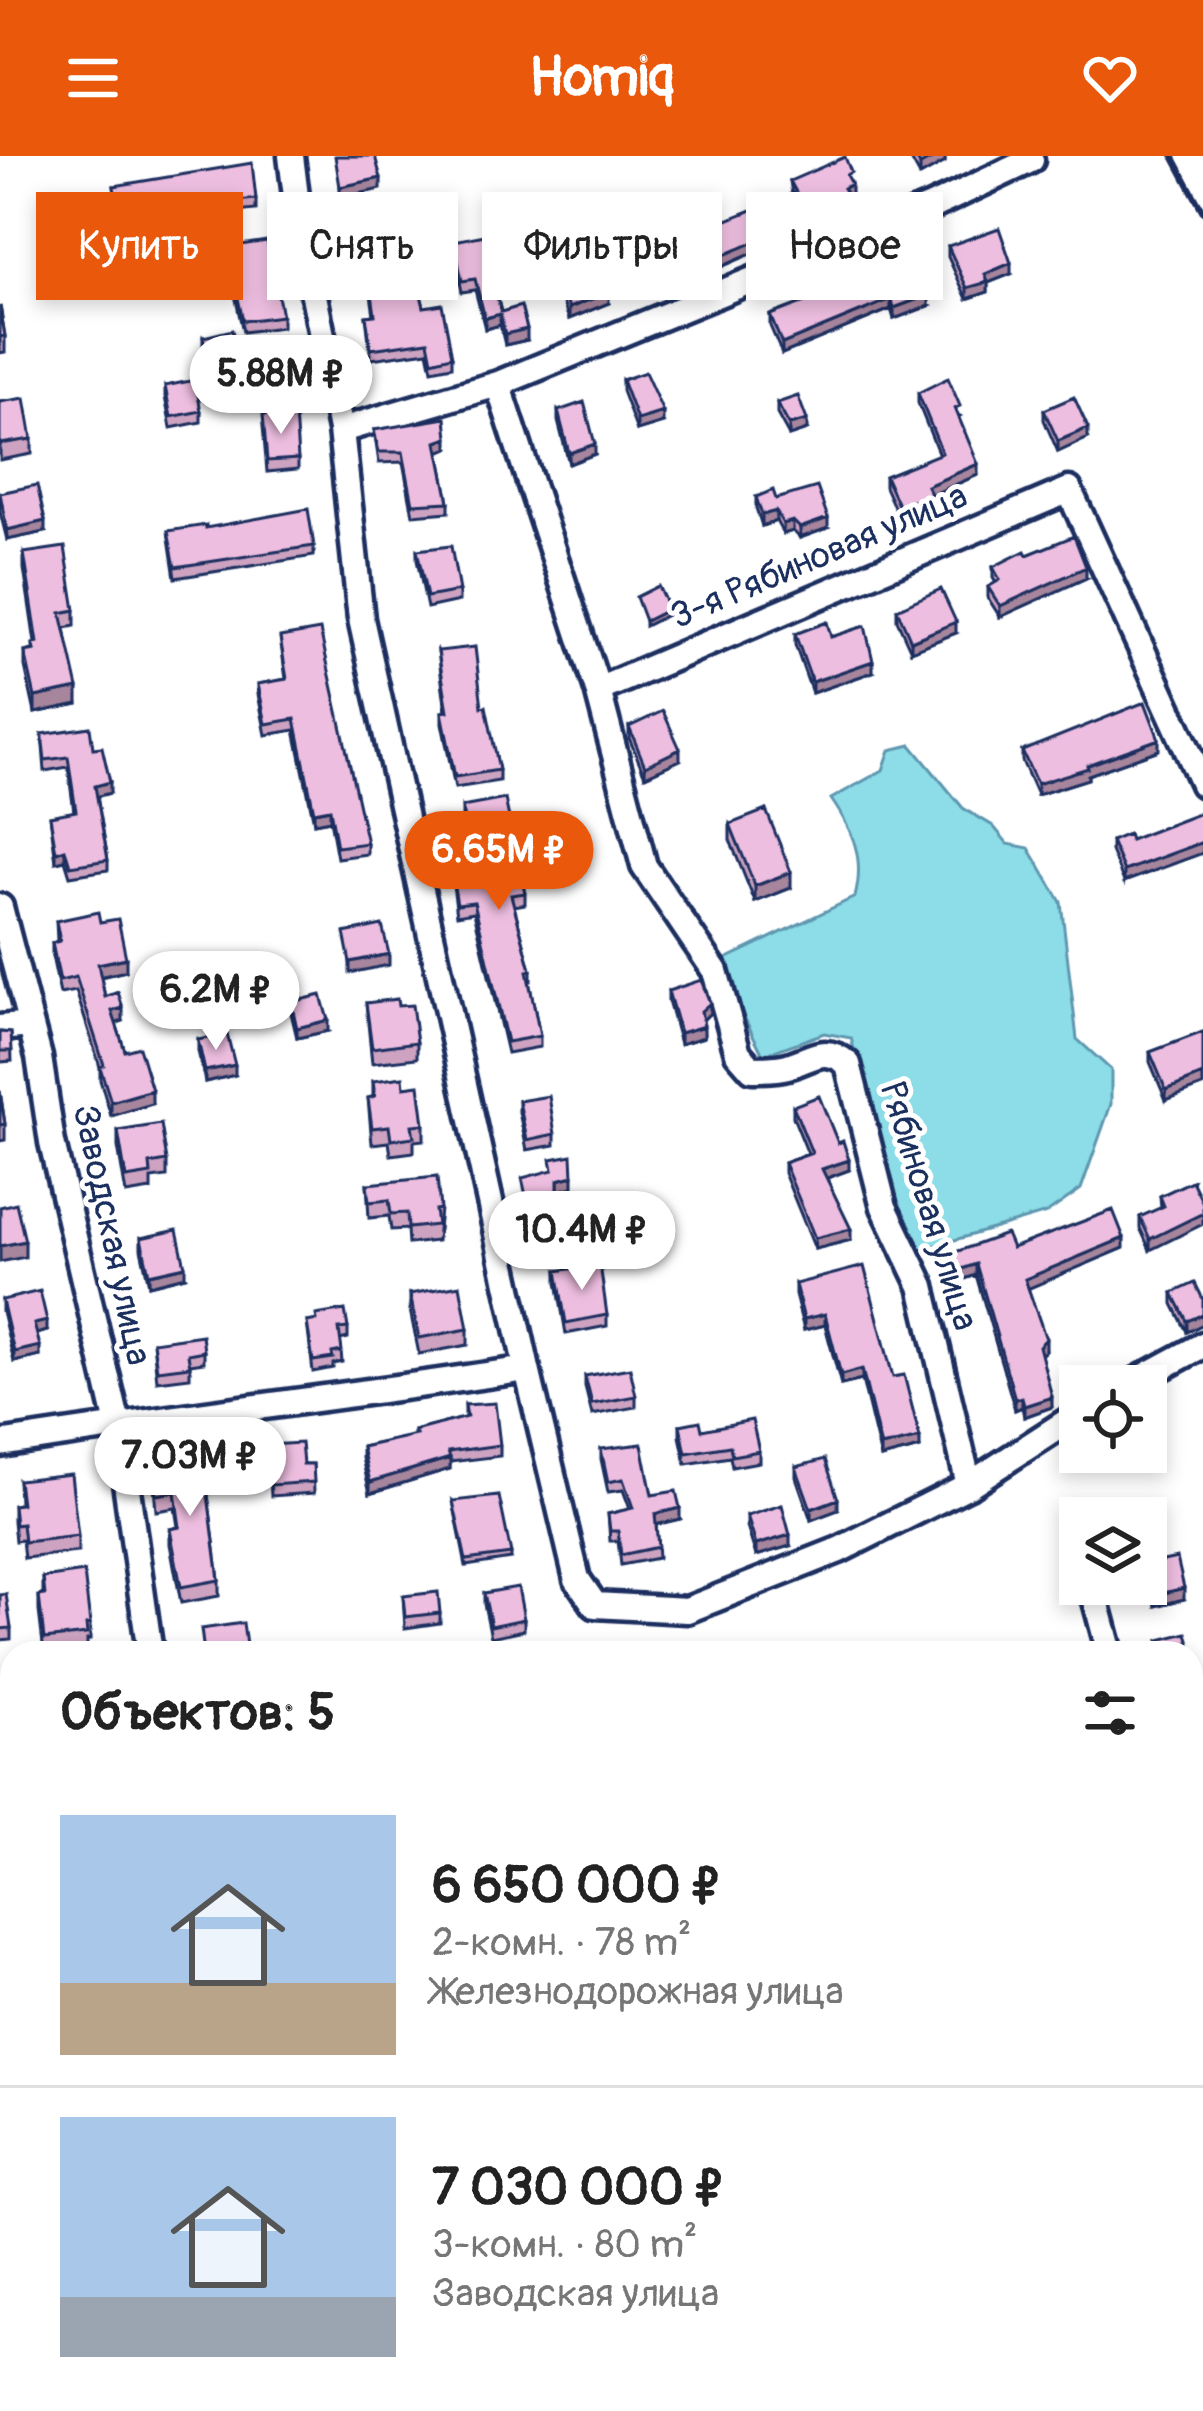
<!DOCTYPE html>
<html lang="ru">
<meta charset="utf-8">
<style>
body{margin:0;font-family:Pangolin,sans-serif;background:#f2f2f2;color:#222;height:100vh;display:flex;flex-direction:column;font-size:45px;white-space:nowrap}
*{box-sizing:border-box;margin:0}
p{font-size:39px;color:#767676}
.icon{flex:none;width:66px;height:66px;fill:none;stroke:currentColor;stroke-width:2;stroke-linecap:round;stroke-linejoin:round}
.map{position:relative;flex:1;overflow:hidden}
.drawer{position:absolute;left:0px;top:1485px;width:1203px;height:771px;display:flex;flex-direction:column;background:#fff;border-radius:36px 36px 0 0;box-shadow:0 6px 18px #0003}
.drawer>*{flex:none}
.top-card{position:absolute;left:36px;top:36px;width:1131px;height:108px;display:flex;gap:24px}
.tools{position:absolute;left:1059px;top:1209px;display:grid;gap:24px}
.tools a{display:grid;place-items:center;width:108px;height:108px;border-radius:0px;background:#fff;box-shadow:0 6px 18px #0003;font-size:60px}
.price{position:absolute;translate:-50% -102px;padding:0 27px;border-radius:42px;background:#fff;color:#222;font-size:39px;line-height:78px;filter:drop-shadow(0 3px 6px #0008)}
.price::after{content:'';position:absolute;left:50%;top:72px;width:36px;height:27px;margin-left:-18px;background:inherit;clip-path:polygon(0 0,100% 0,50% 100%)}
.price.active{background:#ea580c;color:#fff}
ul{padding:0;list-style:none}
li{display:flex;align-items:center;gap:36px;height:300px;padding:0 60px}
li+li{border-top:3px solid #e0e0e0}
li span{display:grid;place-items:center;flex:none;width:336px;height:240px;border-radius:0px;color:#555}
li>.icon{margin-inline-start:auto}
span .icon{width:144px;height:144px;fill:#fffc;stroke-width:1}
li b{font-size:51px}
h2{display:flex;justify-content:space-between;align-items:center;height:144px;padding:0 60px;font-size:51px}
.pill{padding:0 42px;border-radius:0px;background:#fff;box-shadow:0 6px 18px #0003;font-size:42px;line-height:108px}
.pill.active{background:#ea580c;color:#fff}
header{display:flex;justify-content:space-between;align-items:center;height:156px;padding:0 60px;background:#ea580c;color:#fff;font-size:54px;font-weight:800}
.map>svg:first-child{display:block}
</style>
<header><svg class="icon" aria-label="menu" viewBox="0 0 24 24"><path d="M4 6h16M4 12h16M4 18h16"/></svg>Homiq<svg class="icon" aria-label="heart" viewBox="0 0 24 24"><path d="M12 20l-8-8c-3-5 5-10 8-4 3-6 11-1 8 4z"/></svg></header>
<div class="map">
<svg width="1203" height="2255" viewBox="0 0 1203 2255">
<rect width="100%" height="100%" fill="#fff"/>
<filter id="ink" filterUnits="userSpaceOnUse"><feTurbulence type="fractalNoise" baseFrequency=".00833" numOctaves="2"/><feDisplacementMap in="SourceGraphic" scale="24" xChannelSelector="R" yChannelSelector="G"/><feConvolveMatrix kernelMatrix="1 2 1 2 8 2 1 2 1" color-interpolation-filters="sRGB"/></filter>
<g filter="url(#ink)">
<path fill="#faecf6" d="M0,2104l12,5v135h41l-37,11h-16z"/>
<path fill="#8cdde7" stroke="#5f97b0" stroke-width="3" d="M911,589l52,63 30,18 15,18 21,4 32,54 16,137 34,31v34l-30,85 -34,24 -130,38 -19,-45 -47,-168 -27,-5 -61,22 -24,-48 -4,-23 -11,-24 131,-63c10,-39 -2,-66 -24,-98l52,-29 7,-20z"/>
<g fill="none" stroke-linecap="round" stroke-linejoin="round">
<defs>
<path id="minor" d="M291,0l8,65 42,209 20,189 166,750 50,210 18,26 92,5 152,-60 130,-65 111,-72
M498,228l100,306 46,176 71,105 23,82 14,16c10,0 21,0 31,-2 26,-5 40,-25 65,-3l36,143 38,79 47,199
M341,274l157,-46 433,-177 100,-47
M598,534l471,-200 134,294
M0,751l39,150 13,86 66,282 32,228
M0,872l30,-3
M1127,1230l76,-41
M0,1288c175,-28 352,-48 527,-75
M1093,1434l17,63
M0,1722l12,-3
M1191,1797l12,44
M1191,2056l12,-3
M481,2244l2,11
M860,2244l4,11
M581,2255l27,-11"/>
</defs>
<use href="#minor" stroke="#1b2f5e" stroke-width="33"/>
<use href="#minor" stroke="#fff" stroke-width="24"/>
<path stroke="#1b2f5e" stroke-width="6" d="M1173,0l30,56"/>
</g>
<path fill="#cda3c1" stroke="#1b2f5e" stroke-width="3" d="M909,0h36v6l-25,14z
M790,25l61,14 -5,2v7l-63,31v5l-85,37 -3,-9 -56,23 -19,-42v-10l39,-6 13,4 53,-16 67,-27z
M114,30l142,13v11l-28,3 -1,-3 -108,21z
M354,62l66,35v10l-7,1 11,43 28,49v10l-20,4 -4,-19 -57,8 -5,-43 8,-1 -8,-54 -7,1z
M454,85l48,34v11l-7,1 6,25 26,28 -22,5 -5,-20 -15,4 -10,-39 -13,2 -8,-40z
M948,90l63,28 -23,9v9l-21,7 -19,-42z
M227,91l55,69v11l-39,5 -16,-74z
M553,110l56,37 -40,16 -16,-42z
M826,118l28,11 75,21 -35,13 -3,-10 -109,45 -12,-28v-11l59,-22 -3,-8z
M0,150l5,30v16l-5,1z
M203,181l36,35 -29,6 -7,-31z
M622,224l41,43 -26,8 -15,-40z
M165,230l36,25v11l-30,6 -6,-31z
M918,237l42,23 -2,1 20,58 -47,20v9l-32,14 -14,-31v-11l54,-21 -21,-52z
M0,246l32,37v15l-32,6z
M777,247l30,27 -18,6 -12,-22z
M1044,254l44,28 -30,14 -14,-32z
M558,255l37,43 -26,10 -11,-43z
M263,270l35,33v10l-31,3z
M374,274l74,18 -9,4 10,50v10l-36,3 -10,-53 -24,1z
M0,337l45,39 -38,8 -7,-28z
M756,341l20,2 52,29 -28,10 -7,-7 -10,3 -7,-13 -14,5 -6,-18z
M206,372l108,18v10l-139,22 -7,-47z
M417,394l42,41v10l-32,7 -10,-48z
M24,397l51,57v16l-10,2 13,76 -43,9 -10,-46v-15l8,-2v-6l2,-1 -11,-74z
M993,411l93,11 -86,39 -12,-19v-11l8,-4 -3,-5z
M897,453l59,24 -45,18 -14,-31z
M795,478l78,38 -61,21 -17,-48z
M280,481l87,206v11l-30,4 -7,-38 -16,3 -19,-93 -29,5 -8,-41v-10l28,-5z
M438,495l44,56 17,63v11l-44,7 -13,-65v-11h4z
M629,571l51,33 -35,16 -16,-38z
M42,578l51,14 17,45 -13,3 11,64v10l-38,6 -5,-16 -9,2 -6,-46 24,-4 -6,-45 -23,4z
M1159,594l-71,25v4l-51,16 -15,-34v-10z
M462,651l63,86v11l-11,2 17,64v11h-2l11,55v11l-33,6 -33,-141 -17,3 -6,-45 23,-3 -12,-49z
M730,668l61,64 -36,14 -25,-62z
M1130,684l-6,42 -13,-31v-10z
M56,765l44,1 26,49 -25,6 4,20 18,24 -7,2 9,28 27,53 -41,12 -11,-36v-13l-24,-76 -16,3 -8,-38v-13l5,-2z
M668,835l42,22 -7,7 1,17 -24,7 -12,-43z
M291,846l37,29 -31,7 -6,-25z
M366,847l32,3 19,36v16l-45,5z
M0,876l11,1 1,28 -12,1z
M1203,876l-37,68 -16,-38v-10z
M198,884l37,35 -30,7 -7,-31z
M373,925l31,6 20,37v16l-10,1v11l-23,3 -2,-13 -17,2 -4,-46 5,-1z
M0,935l5,33v16l-5,1z
M519,945l36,33v11l-28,5 -8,-38z
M793,950l56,64 -22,8 24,62 -36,9 -31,-76v-10l24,-9 -15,-37z
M118,975l49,30v16l-16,2v11l-25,4 -8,-47z
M1192,1025l-42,69 -10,-22v-11l21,-9 -1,-12z
M367,1028l73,25 -3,32 -29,3 -1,-15 -16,1 -2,-14 -20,2z
M141,1082l44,38 -36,9 -8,-36z
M1012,1092h112l-96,40 18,62 -5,5 11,52 -28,10 -2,-10 -7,3 -39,-135 -25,9 -4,-18v-11z
M557,1115l50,44v11l-41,8 -9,-52z
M795,1128l98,93 27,71 -39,10 -19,-78 -21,5 -16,-60 -21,5 -9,-35z
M1173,1137l30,6v25l-16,8 -14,-28z
M410,1138l58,35v16l-49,9 -9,-44z
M2,1144l45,31 -10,3 3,22 -26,6 -12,-51z
M307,1166l41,6v10l-8,2 2,22 -9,2v4l-20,4z
M153,1186l51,9v11l-14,2v13l-33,4z
M585,1220l51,20v11l-44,8 -7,-28z
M465,1249l35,40v11l-50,6v7l-80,24 -8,-35v-11l52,-11v-5l51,-13z
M680,1269l22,5 57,21v11l-27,5 -2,-10 -44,7 -6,-28z
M268,1289l35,19h10l1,29 -43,3z
M601,1293l79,70 -24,5 2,34 -37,7 -3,-24h-8l-2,-27 22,-5 -7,-19 -15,2 -7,-33z
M203,1300l16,124v16l-38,7 -11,-59v-15l8,-2 -3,-19 -19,3 -4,-48z
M796,1311l42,43 -27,10 -15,-43z
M18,1324l60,56v16l-54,6 -2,-18 -7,1 -2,-20v-16l6,-1z
M453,1345l58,53v5l-45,7z
M747,1360l43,30 -34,10 -9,-29z
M1149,1408l35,35 -28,7 -7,-31z
M43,1422l47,46v16h-3v10l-43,3 -5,-42v-15l4,-1z
M484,1437l40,26v11l-33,7 -7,-33z
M0,1439l11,33v11l-11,1z
M403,1440l37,17v10l-35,5z"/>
<path fill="#a7859d" stroke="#1b2f5e" stroke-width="3" d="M937,0h8v6l-25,14v-11z
M381,22v11l-41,9v-11z
M851,28v11l-5,2v7l-63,31v5l-85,37v-11l84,-40z
M695,102v10l-56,23v-10z
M1011,107v11l-23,9v9l-21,7v-11l18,-14z
M609,136v11l-40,16v-11z
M929,139v11l-35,13v-11z
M891,143v10l-109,45v-10z
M500,158v11l-15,4v-11z
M527,173v11l-22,5v-11z
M239,205v11l-29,6v-11z
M663,256v11l-26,8v-11z
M807,264v10l-18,6v-11z
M1088,272v10l-30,14v-11z
M448,282v10l-11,5v-11z
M595,288v10l-26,10v-11z
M978,308v11l-47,20v9l-32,14v-11l28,-21z
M776,355v10l-14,5v-11z
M828,362v10l-28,10v-10z
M45,365v11l-38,8v-10z
M793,365v10l-10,3v-10z
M1086,411v11l-86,39v-11z
M669,453v5l-24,12v-5z
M956,466v11l-45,18v-10z
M873,505v11l-61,21v-11z
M78,532v16l-43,9v-16z
M1159,583v11l-71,25v4l-51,16v-11z
M680,593v11l-35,16v-10z
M110,626v11l-15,4v-11z
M330,653v11l-16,3v-11z
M1203,686v11l-79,29v-11z
M65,693v11l-9,2v-10z
M791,716v16l-36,14v-16z
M389,798v11l-39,8v-11z
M126,802v13l-28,6v-13z
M710,847v10l-9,9v-11z
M123,852v13l-11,4v-14z
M328,864v11l-31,7v-10z
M704,870v11l-24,7v-11z
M235,909v10l-30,7v-11z
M1203,919v11l-37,14v-10z
M152,934v14l-41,12v-14z
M849,1004v10l-27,10v-11z
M573,1020v11l-15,4v-11z
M558,1036v11l-31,8v-11z
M1203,1057v11l-53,26v-11z
M851,1073v11l-36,9v-11z
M1124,1082v10l-99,42v-11z
M25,1085v16l-25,5v-16z
M976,1108v11l-25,9v-11z
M185,1110v10l-36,9v-11z
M825,1158v11l-21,5v-11z
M1203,1158v10l-16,8v-11z
M47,1165v10l-13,4v-11z
M1046,1183v11l-7,7v-11z
M40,1190v10l-26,6v-10z
M862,1213v11l-21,5v-10z
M1022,1241v10l-7,3v-11z
M1052,1241v10l-28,10v-11z
M920,1282v10l-39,10v-11z
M450,1302v11l-80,24v-11z
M838,1343v11l-27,10v-11z
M680,1352v11l-25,6v-11z
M790,1379v11l-34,10v-11z
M1184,1432v11l-28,7v-11z
M1203,1581v10l-12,3v-10z
M1200,2232v11l-30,12h-7v-8l7,-3h21v-8z
M229,2244h35l-40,11v-9z
M1127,2244h32v3l-33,8h-36z"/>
<path fill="#eebee0" stroke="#1b2f5e" stroke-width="3" d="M335,0h40l6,22 -41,9z
M915,0h22l-17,9z
M845,1l6,15 -5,3 5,9 -8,4 3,5 -64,33 1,4 -85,36 -3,-8 -56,23 -19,-42 36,-14 3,8 9,-3 4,7 52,-20 1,4 71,-29 -6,-11z
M252,7l4,36 -28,3 -1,-3 -108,21 -5,-34z
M415,55l5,42 -9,2 13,52 18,-3 10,52 -20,5 -4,-20 -57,8 -5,-33 9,-1 -9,-64 -7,1 -5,-34z
M999,72l12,35 -26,11 3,8 -21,6 -19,-42z
M495,77l7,42 -10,2 9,35 20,-6 6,23 -22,5 -5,-20 -15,4 -10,-39 -13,2 -8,-40z
M267,85l15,75 -39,5 -16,-74z
M592,96l17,40 -40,16 -16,-42z
M917,105l12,34 -35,13 -3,-9 -109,45 -12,-29 64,-24 -8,-17 20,-8 8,19z
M0,150l5,30 -5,1z
M232,174l7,31 -29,6 -7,-30z
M645,216l18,40 -26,8 -15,-40z
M948,222l12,28 -5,2 23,56 -51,22 4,8 -32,13 -14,-31 57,-23 -24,-60z
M195,224l6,31 -30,6 -6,-31z
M798,240l9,24 -18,5 -12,-22z
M1074,241l14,31 -30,13 -14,-31z
M25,242l7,41 -32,5v-42z
M584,246l11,42 -26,9 -11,-42z
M295,257l3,46 -31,2 -4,-46z
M446,262l2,20 -11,4 12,60 -36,2 -10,-52h-24l-5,-22z
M37,329l8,36 -38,9 -7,-37z
M817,331l11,31 -28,10 -7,-7 -10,3 -7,-13 -14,4 -6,-18 17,-7 3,9z
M308,353l6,37 -139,21 -7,-36 38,-6v3z
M1074,380l12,31 -86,39 -12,-19 12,-7 -7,-13 32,-16 2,4z
M451,390l8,45 -32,6 -10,-47z
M65,391l10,63 -14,3 17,75 -43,9 -10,-45 10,-2 -2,-6 5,-1 -14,-90z
M658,430l11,23 -24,12 -9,-24z
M941,433l15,33 -45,19 -14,-32z
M827,466l4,15 34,-11 8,35 -61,21 -17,-48z
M320,474l47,213 -30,4 -7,-38 -16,3 -19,-93 -29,5 -8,-40 29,-5 -7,-42z
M475,491l7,60 4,-1 13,64 -44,7 -13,-65 6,-1 -10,-60z
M1145,546l14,37 -72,26 1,3 -51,16 -15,-33z
M663,555l17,38 -35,17 -16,-39z
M90,571l3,21 9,-1 8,35 -15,4 13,74 -38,6 -5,-17 -9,3 -6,-36 26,-5 -8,-54 -23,3 -3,-26z
M505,643l20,94 -14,2 20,75 -4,1 13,65 -33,6 -33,-140 -17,2 -6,-34 25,-4 -14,-59z
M766,654l25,62 -36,14 -25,-62z
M1203,656v30l-79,29 -13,-30 17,-7 2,6z
M98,756l2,10 18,-3 8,39 -28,6 7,33 13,-5 5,16 -11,3 13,40 14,-4 13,43 -41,12 -11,-35 4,-2 -28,-88 -16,4 -8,-38 8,-2 -4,-20z
M382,769l7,29 -39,8 -6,-29z
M701,824l9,23 -9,8 3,15 -24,7 -12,-42z
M321,839l7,25 -31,8 -6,-26z
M397,843l1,7 14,-1 5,37 -45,6 -6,-45z
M0,876l11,1 1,18h-12z
M1203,876v43l-37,15 -16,-38z
M227,878l8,31 -30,6 -7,-31z
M403,921l1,10 15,-2 5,39 -12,1 2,12 -23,3 -2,-14 -17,2 -4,-30 7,-2 -2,-15z
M0,935l5,33 -5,1z
M549,940l6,38 -28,6 -8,-39z
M819,940l19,47 5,-2 6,19 -27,9 29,60 -36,9 -31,-75 28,-10 -19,-47z
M161,968l6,37 -17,3 1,10 -25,4 -8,-47z
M572,999l1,21 -15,4v12l-31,8 -5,-22 31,-8 -2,-11z
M437,1021l3,32 -5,1 2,15 -29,3 -1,-15 -16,1 -2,-14 -20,2 -2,-18z
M1192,1025l11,22v10l-53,26 -10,-22 24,-11 -4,-10z
M16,1047l9,38 -25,5v-39z
M1113,1054l11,28 -99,41 21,60 -7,7 13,51 -28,9 -2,-9 -7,2 -39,-135 -25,9 -4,-18 59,-21 6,14z
M177,1074l8,36 -36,8 -8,-36z
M600,1108l7,51 -41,8 -9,-52z
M864,1110l29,111 11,-2 16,63 -39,9 -19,-78 -21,6 -16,-61 -21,5 -9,-35z
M1195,1127l8,16v15l-16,7 -14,-28z
M460,1129l8,44 -49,9 -9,-44z
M40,1135l7,30 -13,3 6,22 -26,6 -12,-52z
M345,1154l3,18 -9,1 3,22 -10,2 1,5 -20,3 -6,-39 10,-2 -1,-5z
M202,1179l2,16 -16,3 2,12 -33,4 -4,-28z
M630,1212l6,28 -44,8 -7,-28z
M495,1247l5,42 -52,7 2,6 -80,24 -8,-35 54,-12 -2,-4 53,-14 -2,-12z
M752,1264l7,31 -27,5 -2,-10 -44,7 -6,-28 20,-4 2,9z
M301,1287l2,21h10l1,18 -43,3 -3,-40z
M642,1288l10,51 24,-4 4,17 -25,6 3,33 -37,8 -3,-24h-8l-2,-17 25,-6 -10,-29 -15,3 -7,-33z
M203,1300l16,124 -38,7 -11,-58 10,-2 -5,-35 -19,3 -4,-32z
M825,1303l13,40 -27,10 -15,-42z
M71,1318l7,62 -54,6 -2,-18 -7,1 -2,-20 8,-1 -3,-24z
M499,1340l12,58 -45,6 -13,-59z
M782,1349l8,30 -34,10 -9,-29z
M1177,1402l7,30 -28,7 -7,-31z
M84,1416l6,52 -4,1 1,9 -43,5 -5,-43 6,-1 -2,-17z
M518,1431l6,32 -33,7 -7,-33z
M438,1436l2,21 -35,4 -2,-21z
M6,1438l5,34 -11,1v-34z
M243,1467l4,30h-43l-3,-24z
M1187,1477l8,30 -4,1v-11h-29l-3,-13z
M470,1488l2,9h-24l-1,-5z
M1203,1548v33l-12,3v-33z
M1191,2208l9,24 -9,4z
M1032,2244h13l2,11h-31l-2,-7z
M1087,2244h40l-37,10z"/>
</g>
<g text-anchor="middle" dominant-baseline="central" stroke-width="10" stroke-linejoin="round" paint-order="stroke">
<g font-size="36" fill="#1b2f5e" stroke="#fff">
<text transform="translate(819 400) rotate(-23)">3-я Рябиновая улица</text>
<text transform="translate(929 1050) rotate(73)">Рябиновая улица</text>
<text transform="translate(112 1079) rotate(78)">Заводская улица</text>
</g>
</g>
</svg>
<div class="tools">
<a><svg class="icon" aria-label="locate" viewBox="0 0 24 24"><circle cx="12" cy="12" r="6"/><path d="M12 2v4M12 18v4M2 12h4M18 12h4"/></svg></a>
<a><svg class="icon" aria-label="layers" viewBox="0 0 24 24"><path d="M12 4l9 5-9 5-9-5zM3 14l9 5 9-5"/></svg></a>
</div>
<b class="price" style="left:281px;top:281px">5.88M ₽</b>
<b class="price active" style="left:499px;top:757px">6.65M ₽</b>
<b class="price" style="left:216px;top:897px">6.2M ₽</b>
<b class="price" style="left:582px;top:1137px">10.4M ₽</b>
<b class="price" style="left:190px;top:1363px">7.03M ₽</b>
<div class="top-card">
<a class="pill active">Купить</a>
<a class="pill">Снять</a>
<a class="pill">Фильтры</a>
<a class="pill">Новое</a>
</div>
<section class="drawer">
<h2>Объектов: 5<svg class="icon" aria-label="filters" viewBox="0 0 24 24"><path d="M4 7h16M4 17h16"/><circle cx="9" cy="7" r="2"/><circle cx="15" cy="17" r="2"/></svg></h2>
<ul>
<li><span style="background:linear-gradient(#a9c7e8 70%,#b9a48a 0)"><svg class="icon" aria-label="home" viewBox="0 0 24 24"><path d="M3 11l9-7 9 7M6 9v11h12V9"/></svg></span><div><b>6 650 000 ₽</b><p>2-комн. · 78 m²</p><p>Железнодорожная улица</p></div></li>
<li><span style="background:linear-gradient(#a9c7e8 75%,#9aa5b1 0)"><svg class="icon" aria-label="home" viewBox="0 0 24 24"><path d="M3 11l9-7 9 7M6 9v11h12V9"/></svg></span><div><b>7 030 000 ₽</b><p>3-комн. · 80 m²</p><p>Заводская улица</p></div></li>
</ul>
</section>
</div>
